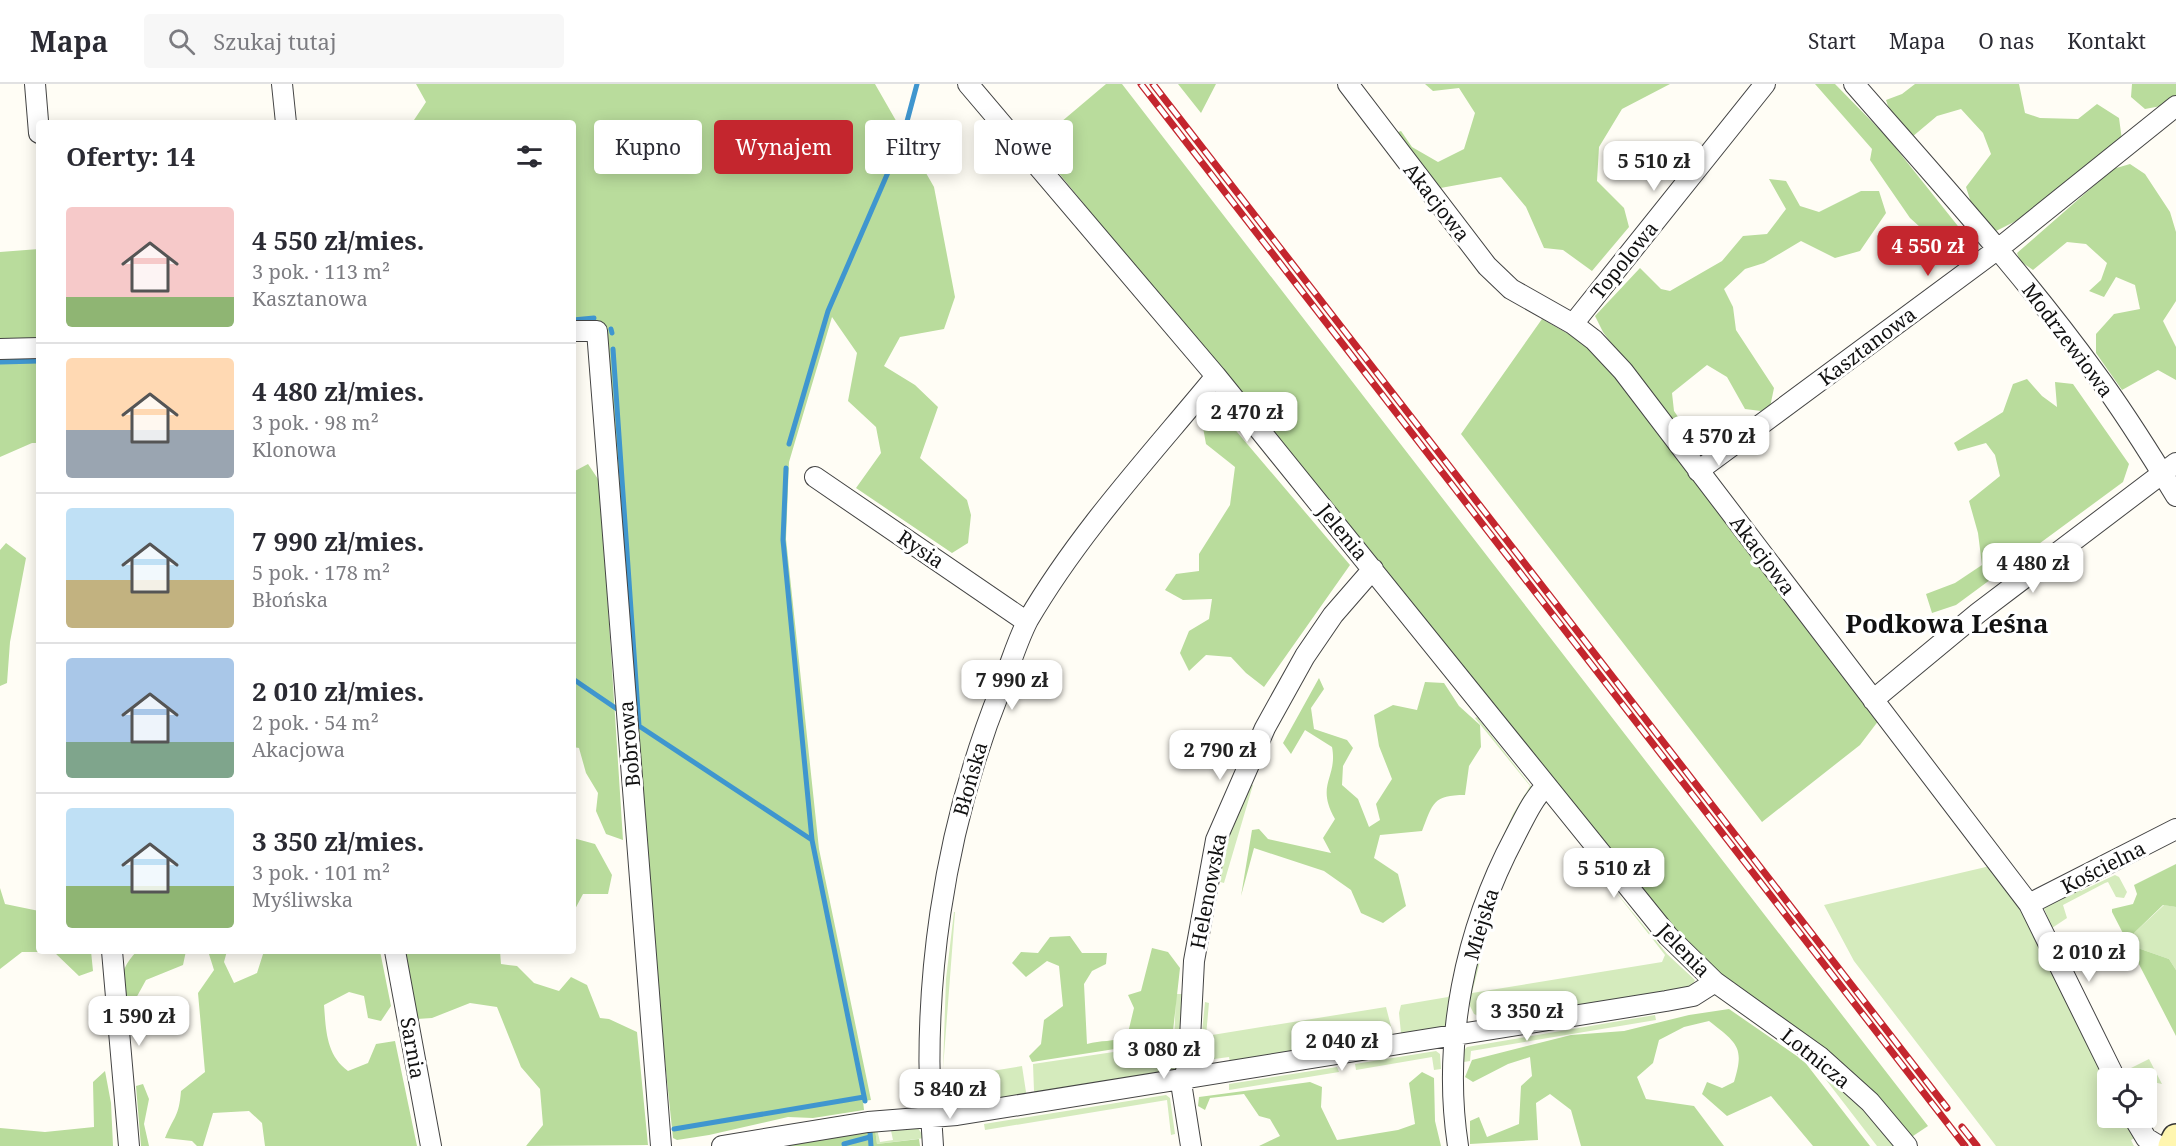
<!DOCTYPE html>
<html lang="pl">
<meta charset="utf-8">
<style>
body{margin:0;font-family:"Noto Serif",serif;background:#f7f7f7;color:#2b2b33;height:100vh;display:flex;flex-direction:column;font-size:22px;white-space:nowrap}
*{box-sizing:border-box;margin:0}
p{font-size:20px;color:#7c7c81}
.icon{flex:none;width:33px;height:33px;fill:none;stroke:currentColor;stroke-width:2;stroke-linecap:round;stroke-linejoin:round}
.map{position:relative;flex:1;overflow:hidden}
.drawer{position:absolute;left:36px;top:36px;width:540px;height:834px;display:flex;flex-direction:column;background:#fff;border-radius:6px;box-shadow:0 3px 15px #0003}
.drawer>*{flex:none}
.guide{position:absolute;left:594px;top:36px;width:570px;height:54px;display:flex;gap:12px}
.buttons{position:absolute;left:2097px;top:984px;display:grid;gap:12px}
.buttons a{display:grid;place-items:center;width:60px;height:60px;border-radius:6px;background:#fff;box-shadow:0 3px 15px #0003;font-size:30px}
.price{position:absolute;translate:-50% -51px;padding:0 14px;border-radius:12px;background:#fff;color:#222;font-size:20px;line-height:39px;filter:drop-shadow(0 2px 3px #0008)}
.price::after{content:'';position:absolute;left:50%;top:36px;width:18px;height:14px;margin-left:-9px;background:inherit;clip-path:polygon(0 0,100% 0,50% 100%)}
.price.active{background:#c4262e;color:#fff}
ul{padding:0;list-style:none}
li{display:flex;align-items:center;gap:18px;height:150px;padding:0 30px}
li+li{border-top:2px solid #e1e1e2}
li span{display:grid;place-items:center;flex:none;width:168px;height:120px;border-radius:6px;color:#555}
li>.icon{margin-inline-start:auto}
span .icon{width:72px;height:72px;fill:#fffc;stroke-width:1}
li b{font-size:26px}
h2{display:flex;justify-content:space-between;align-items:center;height:72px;padding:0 30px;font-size:26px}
.chip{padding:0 21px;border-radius:6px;background:#fff;box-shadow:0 3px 15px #0003;font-size:21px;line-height:54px}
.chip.active{background:#c4262e;color:#fff}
header{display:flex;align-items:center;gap:36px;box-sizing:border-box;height:84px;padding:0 30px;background:#fff;border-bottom:2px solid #e1e1e2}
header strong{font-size:28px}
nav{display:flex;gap:33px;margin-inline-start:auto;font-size:21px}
.search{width:420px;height:54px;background:#f7f7f7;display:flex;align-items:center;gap:15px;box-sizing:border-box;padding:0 21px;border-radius:6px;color:#7c7c81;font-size:22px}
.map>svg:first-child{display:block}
</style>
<header>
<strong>Mapa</strong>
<div class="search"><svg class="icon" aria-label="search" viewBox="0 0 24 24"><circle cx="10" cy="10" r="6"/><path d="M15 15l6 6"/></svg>Szukaj tutaj</div>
<nav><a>Start</a><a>Mapa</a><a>O nas</a><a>Kontakt</a></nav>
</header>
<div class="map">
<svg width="2176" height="1062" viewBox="0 0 2176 1062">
<rect width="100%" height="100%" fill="#fffdf5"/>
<path fill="#d5ebbd" d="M1477,633l57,73 -33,61 -4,-2 16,-35 17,-28 -55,-68z
M1248,700l5,1 -29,98 -7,-2 9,-32 -8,-2 4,-10 6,2z
M1990,782l31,37 86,177 1,38h18l10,19 -5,3 3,6h-138l-142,-185 -30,-56z
M2115,791l4,2 8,15 -3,6 -8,-1 -8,-15 -3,1 -42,22 4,13 -15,10 -9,-22 32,-17 6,2z
M1611,802l56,68 28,26 -3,6 -195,34 -1,-6 -15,3 -7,-3 -5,-10 -5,-1 23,-78 2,1 -17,67 190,-31 3,-7z
M2164,821l12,2v63l-7,-11 -37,-13 2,-13z
M954,828h1l-12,157 3,-90z
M1452,907l-4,33 -7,5 -37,6 -3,-2 -2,-20 2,-8 47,-8z
M1176,910h9l-3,63 -7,14 -138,23 -3,-3 -1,-27 141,-21z
M1205,918l4,1 -3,33 180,-29 7,27 -2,3 -161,26 -1,-6 -22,3 -7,-7z
M1655,931l1,5 -185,31 -1,10 -6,1v-12l3,-3z
M1436,967l4,3 1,15 -7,1 -2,-13 -76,13 -1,-6z
M2149,975l13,25 -37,-8 -2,-4z
M1813,979l44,38 40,45h-20z
M1022,982l4,26 -2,4 -65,10 -1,-5 -9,1 -5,-5 -1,-18z
M1337,983l2,5 -110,18v-6z
M1166,1011l4,3 5,36 -4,1 -4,-35 -182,30 -1,-6z
M890,1042l27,1 8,11 -48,6 -2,-15h2l3,13 13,-2z"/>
<path fill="#b9dc9c" d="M416,0h459l59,103 21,110 -11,32 -44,8 -16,29 31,19 23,22 -18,51 47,42 4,15 -3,28 -16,10 -96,-65 25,-35 -5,-26 -28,-26 9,-48 -25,-36 -43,145 -3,77 33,310 52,251 -8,1 1,9 -51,8 -25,-1 -79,18 -32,5 -4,-2 -43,-412 -29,-392 -28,-9v-202h-161l14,-21z
M1106,0h16l806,1042 -15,10 1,7 -24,-33 -51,-50 -109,-75 -32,-28 -663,-813z
M1178,0h38l-15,29z
M1425,0h245l-48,25 -23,38 -2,34 27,27 5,19 -37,44 -29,-21 -19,-2 -18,-41 -25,-30 -66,12 -40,-56 6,-2 11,16 26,15 26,-13 11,-36 -16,-25 -26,3z
M1815,0h20l52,53 90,113 -13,14h-9l-14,-18 -31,-28 -40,-58 2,-11z
M1915,0h104l6,29 15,5 38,1 19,-15 22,14 3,22 -104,80 -24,12 -21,-23 -7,-22 25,-33 -8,-21 -22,-24 -24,7 -25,21 -23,-28 -3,-9 16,-6z
M2132,0h44v12l-15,10 -16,3 -14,-12z
M2130,80l15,10 25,38 6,20v69l-13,20 13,26v33l-18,-10 -36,20 -26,-37v-19l18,-20 26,-5 -5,-24 -19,-8 -12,20 -15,-6 12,-11 6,-17 -21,-19 -19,-2 -34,28 -13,-9 -3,-8 96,-84z
M1769,95l17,2 14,25 19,6 42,-21h18l7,22 -26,38 -25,7 -34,-17 -37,22 -19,6 -21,20 9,18 3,23 38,58 -5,24 -24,-3 -18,-32 -20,-12 -35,28 2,18 24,35 -7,7 -88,-121 -8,-16 45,-48 21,21 9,2 52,-30 21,-25 24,-2 19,-25z
M39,165v194h-7l-32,14v-205z
M1542,235l46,26 30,32 198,265 63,78 -19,25 -98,77 -301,-388z
M2027,295l15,17 15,11 -2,-25 18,2 56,80 -6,18 -167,123 -24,8 -6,-19 29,-11 27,-18 -4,-32 -9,-32 31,-25 -5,-21 -9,-12 -28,8 -4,-8 49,-31 10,-28z
M1215,322l135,159 -86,122 -18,-14 -15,-16 -25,-2 -17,16 -9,-18 9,-22 20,-12 3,-20 -29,1 -18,-10 11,-16 23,-3v-17l31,-49 5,-38 -29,-23 -4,-22z
M588,380l12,18 23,358 -17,-6 -10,-23 2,-18 -12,-20 -7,-25 -6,-1v-275z
M6,459l20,15 -16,84 -3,41 -7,3v-136z
M1319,594l5,11 -13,19 3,21 33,11 6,8 -10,18 -1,19 16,14 11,28 11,-7 -4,-16 16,-25 -13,-33 -5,-31 19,-10 24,5 8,-28 19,1 15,23 21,19 1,22 -12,19 -4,29c-32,0 -32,8 -43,36l-42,4 -6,23 24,16 8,32 -23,17 -22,-10 -10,-23 -27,-19 -70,-23 -13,48 11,-66 7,-1 9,10 63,14 -8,-15 12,-19c-20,-35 3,-41 -3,-72l-27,-17 -14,24 -8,-11z
M573,754l22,6 17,31 -4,19h-25l-10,19z
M2176,780v43l-13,-2 -29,28 -2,13 37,13 7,11v66l-64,-124v-3l21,-5 4,-10 -3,-9z
M0,804l5,16 34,7v40h52l2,20 -14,5 -25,-24h-32l-22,17z
M1070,852l12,17h25l-1,11 -14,7 -8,13 3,60c14,-4 26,-2 40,-7l7,-29 -6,-13 13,-4 11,-43 16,4 12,16 -8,72 -140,22 -3,-6 12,-12 3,-24 19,-14 -4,-40 -12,-5 -21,16 -14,-14 9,-11 17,1 12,-16z
M137,867h49l-3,14 -37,15 -11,20 -11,3c-6,-22 -3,-35 13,-52z
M208,867h19l-3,11 10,21 23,-10 7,-22h116l11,55 -10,15 -13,-3 -4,-22 -15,-4 -25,13c2,25 2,50 24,66l20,-8 8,-19 19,-3 22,105h-152l-3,-23 -13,-12 -36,2 -10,33h-6l-5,-5 -27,-3c9,-22 14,-21 16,-47l24,-19 -7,-79 16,-23z
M402,867h98l1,13 16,2 17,17 25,8 12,-14 16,8 13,33 9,1 28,13 11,113 -122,1 17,-21 -3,-36 -19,-22 -24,-60 -27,-4 -38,15 -15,1z
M1729,925l75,52 66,85h-57l-42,-50 -44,20 -25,-22 5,-12 15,6 12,-6c11,-35 3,-39 -25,-61l-25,6 -25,13 -6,23 -16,14 9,22 48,7 30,40h-143l-10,-36 -21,-16 -14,9 2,37 -68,4v-23l9,-4 8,20 32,-13 2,-38 11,-10 -2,-19 -22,7 -35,18 -8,-5 7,-17 99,-25 53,-4 65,-16z
M105,987l6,32 2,43h-113v-18l45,4 49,-5 -1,-45z
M1422,988l12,6 1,43 6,25h-182l21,-10 -10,-17 -11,-3 -15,-22 -34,4 -5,12 -7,-4 1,-9 111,-15 12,5 -1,20 16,33 61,-10 17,-6 -6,-41z
M143,1000l6,15 -5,25 5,22h-8l-5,-60z
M875,1045l2,15 42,-5 1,7h-149z"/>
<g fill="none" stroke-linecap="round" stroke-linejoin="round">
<path stroke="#3f96cf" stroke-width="5" d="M573,236l21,-2
M611,245l1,4
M613,265l26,377 173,114
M0,278l39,-1
M789,360l39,-133 74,-171 15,-56
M786,384l-3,72 29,300 53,261
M573,595l44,30
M674,1045l190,-32
M870,1048l1,14
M844,1060l26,-7"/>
<defs>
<path id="street" d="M35,0l4,49
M282,0l4,39
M968,0l248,292 452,560 47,46 105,75 50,45 37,44
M1348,0l139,182 24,23 62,35 21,16 29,31 406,533 86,174
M1854,0c83,95 168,188 242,290 29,39 55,81 80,122
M1573,240l192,-240
M573,247h24l64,815
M0,265l39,-1
M1698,387l300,-222 178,-143
M815,393l212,145
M1873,616l105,-87 198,-150
M2029,820l147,-75
M112,867l17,195
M395,867l36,195
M2134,1034l12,20 13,8
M722,1062l146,-24 89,-7 709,-114 27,-5 22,-14
M933,1062c-13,-155 10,-314 68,-458 9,-22 16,-47 27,-68 52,-89 123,-165 188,-244
M1191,1062l-9,-57 7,-31 5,-97 22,-121 49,-112 40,-72 28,-41 40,-46
M1458,1062c-16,-105 7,-216 57,-310 9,-17 17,-36 31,-50"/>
<path id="secondary" d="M2172,1062l4,-8"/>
</defs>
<use href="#street" stroke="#444" stroke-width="22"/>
<use href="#secondary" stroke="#333" stroke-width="30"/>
<use href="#street" stroke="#fff" stroke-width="20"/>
<use href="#secondary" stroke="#fff6b0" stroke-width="27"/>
<defs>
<path id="rail" d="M1141,0l824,1062
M1153,0l794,1024
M1962,1043l15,19"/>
</defs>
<use href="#rail" stroke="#c4262e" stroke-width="7"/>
<use href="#rail" stroke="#fff" stroke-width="4.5" stroke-dasharray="14" stroke-linecap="butt"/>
</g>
<g text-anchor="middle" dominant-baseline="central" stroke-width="6" stroke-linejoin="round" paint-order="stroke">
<g font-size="20" fill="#111" stroke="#fff">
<text transform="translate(1437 118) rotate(52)">Akacjowa</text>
<text transform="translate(1624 176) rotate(-51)">Topolowa</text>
<text transform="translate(2068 256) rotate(53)">Modrzewiowa</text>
<text transform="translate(1867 262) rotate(-37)">Kasztanowa</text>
<text transform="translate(1343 448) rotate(51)">Jelenia</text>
<text transform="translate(921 465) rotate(34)">Rysia</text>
<text transform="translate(1763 471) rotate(53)">Akacjowa</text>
<text transform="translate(629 660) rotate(-95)">Bobrowa</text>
<text transform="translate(970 695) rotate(-74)">Błońska</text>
<text transform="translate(2103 783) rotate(-27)">Kościelna</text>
<text transform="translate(1208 807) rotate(-79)">Helenowska</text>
<text transform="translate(1481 840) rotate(-73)">Miejska</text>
<text transform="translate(1684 866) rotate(46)">Jelenia</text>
<text transform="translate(413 964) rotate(80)">Sarnia</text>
<text transform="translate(1816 974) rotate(39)">Lotnicza</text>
</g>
<g font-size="26" font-weight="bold" fill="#111" stroke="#fff">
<text x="1947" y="539">Podkowa Leśna</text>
</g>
</g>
</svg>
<div class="buttons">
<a><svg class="icon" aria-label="locate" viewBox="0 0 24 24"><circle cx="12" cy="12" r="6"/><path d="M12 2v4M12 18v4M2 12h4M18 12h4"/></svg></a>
</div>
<b class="price" style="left:1654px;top:108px">5 510 zł</b>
<b class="price active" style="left:1928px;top:193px">4 550 zł</b>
<b class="price" style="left:1247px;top:359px">2 470 zł</b>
<b class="price" style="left:1719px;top:383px">4 570 zł</b>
<b class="price" style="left:2033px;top:510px">4 480 zł</b>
<b class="price" style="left:1012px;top:627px">7 990 zł</b>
<b class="price" style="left:1220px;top:697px">2 790 zł</b>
<b class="price" style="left:1614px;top:815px">5 510 zł</b>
<b class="price" style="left:2089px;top:899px">2 010 zł</b>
<b class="price" style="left:1527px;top:958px">3 350 zł</b>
<b class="price" style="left:139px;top:963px">1 590 zł</b>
<b class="price" style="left:1342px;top:988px">2 040 zł</b>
<b class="price" style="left:1164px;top:996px">3 080 zł</b>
<b class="price" style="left:950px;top:1036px">5 840 zł</b>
<div class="guide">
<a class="chip">Kupno</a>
<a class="chip active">Wynajem</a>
<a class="chip">Filtry</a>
<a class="chip">Nowe</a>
</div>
<section class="drawer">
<h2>Oferty: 14<svg class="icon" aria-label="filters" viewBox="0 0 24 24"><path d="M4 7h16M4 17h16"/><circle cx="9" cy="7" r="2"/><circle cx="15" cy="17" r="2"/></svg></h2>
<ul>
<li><span style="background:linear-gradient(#f6c9c9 75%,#8fb573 0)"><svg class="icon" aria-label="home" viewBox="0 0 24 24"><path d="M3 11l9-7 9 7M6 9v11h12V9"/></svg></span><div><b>4 550 zł/mies.</b><p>3 pok. · 113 m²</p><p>Kasztanowa</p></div></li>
<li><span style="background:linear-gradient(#ffd9b3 60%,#9aa5b1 0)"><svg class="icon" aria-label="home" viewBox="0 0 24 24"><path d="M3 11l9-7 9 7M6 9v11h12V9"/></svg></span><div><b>4 480 zł/mies.</b><p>3 pok. · 98 m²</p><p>Klonowa</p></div></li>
<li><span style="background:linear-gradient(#bfe0f5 60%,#c2b280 0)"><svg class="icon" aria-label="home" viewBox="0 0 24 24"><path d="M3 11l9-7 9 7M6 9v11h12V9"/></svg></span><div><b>7 990 zł/mies.</b><p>5 pok. · 178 m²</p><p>Błońska</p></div></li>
<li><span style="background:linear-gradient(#a9c7e8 70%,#7fa58c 0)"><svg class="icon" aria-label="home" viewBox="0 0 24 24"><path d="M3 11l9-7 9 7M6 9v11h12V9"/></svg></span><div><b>2 010 zł/mies.</b><p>2 pok. · 54 m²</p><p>Akacjowa</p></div></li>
<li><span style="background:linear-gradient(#bfe0f5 65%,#8fb573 0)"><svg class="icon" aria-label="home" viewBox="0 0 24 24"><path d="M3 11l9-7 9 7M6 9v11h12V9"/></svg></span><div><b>3 350 zł/mies.</b><p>3 pok. · 101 m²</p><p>Myśliwska</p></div></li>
</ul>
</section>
</div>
